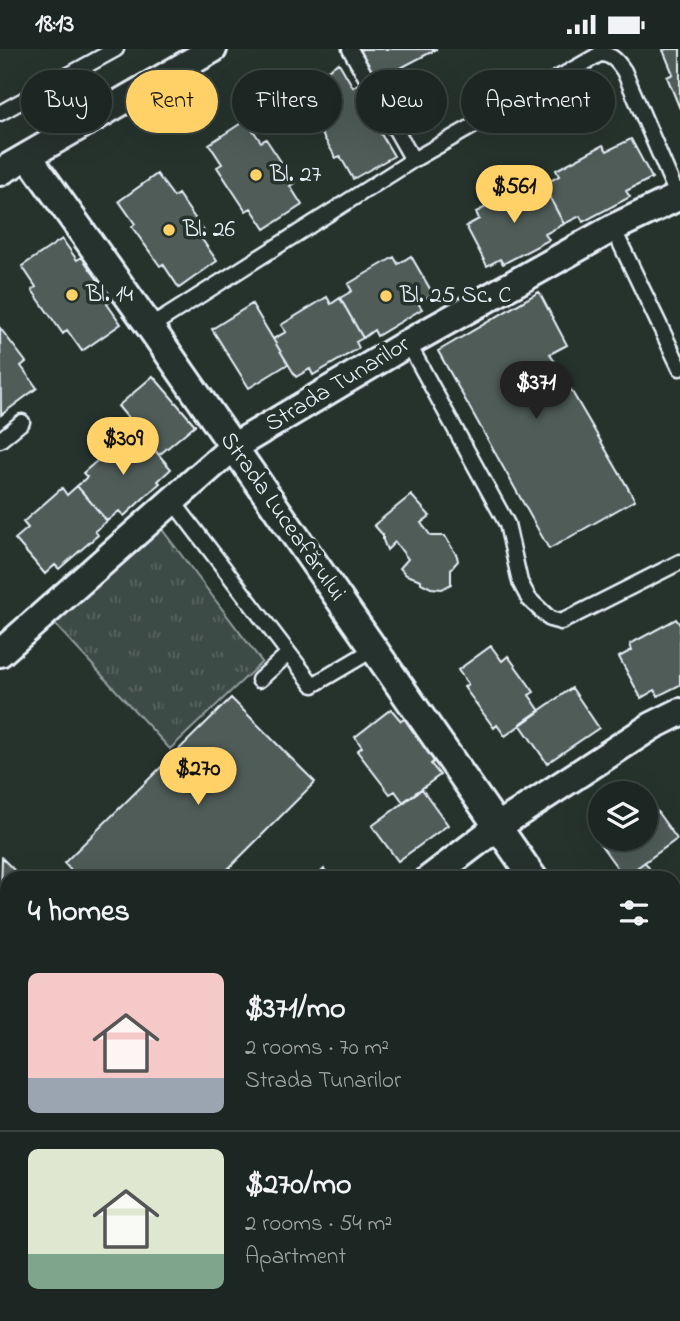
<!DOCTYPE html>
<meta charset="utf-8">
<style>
body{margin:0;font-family:"Indie Flower",sans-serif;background:#252e2a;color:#f1f3f6;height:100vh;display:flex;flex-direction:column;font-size:26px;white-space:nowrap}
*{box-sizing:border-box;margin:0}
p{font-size:23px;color:#a0a5a5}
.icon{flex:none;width:38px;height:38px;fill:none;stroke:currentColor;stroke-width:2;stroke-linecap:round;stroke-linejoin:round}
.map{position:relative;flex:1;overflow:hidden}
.side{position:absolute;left:0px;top:822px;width:681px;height:450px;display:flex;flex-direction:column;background:#1c2622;border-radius:21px 21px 0 0;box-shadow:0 7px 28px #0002,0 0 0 2px #3a4340}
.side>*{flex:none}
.top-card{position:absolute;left:21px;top:21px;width:639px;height:63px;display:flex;gap:14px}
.fabs{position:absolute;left:588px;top:732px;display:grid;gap:14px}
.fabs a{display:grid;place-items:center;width:70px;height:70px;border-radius:50%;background:#1c2622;box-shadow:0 7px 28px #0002,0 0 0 2px #3a4340;font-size:35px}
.price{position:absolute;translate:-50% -60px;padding:0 16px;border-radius:24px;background:#ffd166;color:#111;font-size:23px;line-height:46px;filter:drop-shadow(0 2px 4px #0008)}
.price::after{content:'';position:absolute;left:50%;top:42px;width:21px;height:16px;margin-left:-10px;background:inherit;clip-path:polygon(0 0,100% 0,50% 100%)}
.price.on{background:#222;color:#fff}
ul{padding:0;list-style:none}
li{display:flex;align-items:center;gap:21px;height:175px;padding:0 28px}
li+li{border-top:2px solid #3a4340}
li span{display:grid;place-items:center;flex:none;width:196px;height:140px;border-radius:10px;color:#555}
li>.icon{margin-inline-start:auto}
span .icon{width:84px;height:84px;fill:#fffc;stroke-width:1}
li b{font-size:30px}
h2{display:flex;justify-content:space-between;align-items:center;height:84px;padding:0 28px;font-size:30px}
.pill{padding:0 24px;border-radius:32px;background:#1c2622;box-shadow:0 7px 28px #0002,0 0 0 2px #3a4340;font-size:24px;line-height:63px}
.pill.on{background:#ffd166;color:#111}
.status{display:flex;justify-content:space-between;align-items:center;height:49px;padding:0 35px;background:#1c2622;direction:ltr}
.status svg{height:19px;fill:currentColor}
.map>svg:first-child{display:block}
</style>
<div class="status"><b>18:13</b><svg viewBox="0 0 49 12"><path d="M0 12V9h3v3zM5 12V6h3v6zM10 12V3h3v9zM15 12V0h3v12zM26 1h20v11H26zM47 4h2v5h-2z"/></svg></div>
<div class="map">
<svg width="680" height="1272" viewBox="0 0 680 1272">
<defs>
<pattern id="grass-dots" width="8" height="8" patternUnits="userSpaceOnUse" patternTransform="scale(1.75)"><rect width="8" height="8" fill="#3e4b47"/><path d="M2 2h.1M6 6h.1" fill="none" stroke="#5a6562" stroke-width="1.8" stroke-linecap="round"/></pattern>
<pattern id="park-tufts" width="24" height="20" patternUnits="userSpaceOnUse" patternTransform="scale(1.75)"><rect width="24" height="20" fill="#3e4b47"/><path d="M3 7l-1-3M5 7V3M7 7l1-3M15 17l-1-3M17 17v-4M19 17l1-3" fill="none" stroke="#5a6562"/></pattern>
</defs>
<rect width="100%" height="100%" fill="#26332d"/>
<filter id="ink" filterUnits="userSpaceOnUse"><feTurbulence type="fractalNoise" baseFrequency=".0143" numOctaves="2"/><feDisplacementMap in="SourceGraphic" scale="14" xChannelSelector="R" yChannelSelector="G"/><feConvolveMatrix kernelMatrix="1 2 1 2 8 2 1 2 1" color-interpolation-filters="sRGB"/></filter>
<g filter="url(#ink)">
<path fill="url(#grass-dots)" stroke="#939ea0" stroke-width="2" d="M0,1018l7,7v240h256l7,7h-270z"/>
<path fill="url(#park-tufts)" stroke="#939ea0" stroke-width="2" d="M161,479l101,134 -92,87 -120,-130z"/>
<path fill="#505c59" stroke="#e8f1f8" stroke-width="2" d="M357,0h80l-63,33z
M667,0h13v60l-13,-32 6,-3 -10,-24z
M339,14l14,24 5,-3 28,47 -5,3 13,22 -41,23 -13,-23 -4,2 -26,-44 5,-4 -14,-24z
M246,71l15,22 5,-3 29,44 -5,3 12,19 -37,24 -14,-21 -5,3 -29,-44 5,-3 -13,-20z
M631,90l21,39 -26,13 4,6 -47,25 -3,-6 -16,8 -21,-39 16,-9 -3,-6 47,-25 4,6z
M157,125l17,23 4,-3 28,40 -5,4 16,23 -38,27 -16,-24 -3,2 -28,-39 3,-3 -16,-23z
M543,136l21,39 -19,10 4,6 -46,24 -3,-5 -13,7 -21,-40 13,-7 -3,-7 49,-25 2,6z
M62,190l15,21 5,-3 30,43 -5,4 14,20 -39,27 -15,-21 -4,4 -31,-44 4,-3 -14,-21z
M411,207l22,38 -15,9 4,6 -45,27 -3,-6 -11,8 -23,-40 12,-7 -4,-7 46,-27 4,7z
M539,243l28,53 -17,9 85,146 -86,49 -111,-198z
M327,248l4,7 9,-6 23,40 -7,4 3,6 -46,27 -3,-6 -14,8 -23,-38 13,-7 -5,-7z
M252,255l36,60 -39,24 -37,-59z
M0,279l26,34 -5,4 16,22 -36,27z
M153,327l42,49 -36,30 -41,-49z
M140,384l31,36 -13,12 2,2 -36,33 -5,-5 -12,10 -30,-35 10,-9 -4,-4 39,-34 5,6z
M77,437l30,35 -12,10 3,4 -39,34 -4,-4 -10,9 -30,-35 13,-11 -5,-6 39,-34 5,7z
M411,446l19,21 -9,7 10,13h14l12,20 1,5 -7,8v15l-9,5 -11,-1 -10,-5v-3l-15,-5 -6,-7 8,-9 -13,-17 -8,8 -4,-10v-5l-9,-10z
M676,570l4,6v60l-22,11 -3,-6 -14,8 -22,-41 13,-7 -2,-6z
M491,597l11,15 6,-5 26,36 -5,3 11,16 -35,25 -8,-11 -3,3 -30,-41 4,-3 -10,-14z
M572,639l27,40 -52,35 -27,-39z
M231,649l84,84 -97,97h-139l-15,-16z
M391,660l10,12 5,-3 31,41 -6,5 9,11 -37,27 -8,-11 -5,3 -33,-43 5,-4 -7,-10z
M422,740l26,36 -50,36 -26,-35z
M648,750l29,40 -53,38 -29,-40 5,-4v5h46v-37z
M2,809l21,21h-16v41l-7,7z
M645,813l8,12 5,-3 6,8h-42z
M324,820l9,10h-19z
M674,843l6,9v31l-6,4z
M680,883v66l-6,-8v-54z
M7,958v18l-7,-6v-5z
M678,1059l2,2 -1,87 -5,-6v-79z
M346,1265h62l-7,7h-61z
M476,1265h22l8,7h-36z"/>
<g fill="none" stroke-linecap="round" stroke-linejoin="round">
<defs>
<path id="service" d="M350,0l63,111
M0,64l116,-64
M613,179l67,140
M150,278l263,-167 187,-106c12,0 18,8 24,17l54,126
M408,294l99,181 13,58 9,17 21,20 11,3 119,-60
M0,391l22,-18
M172,451l141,185 61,-36
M259,631l29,-26
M524,1265l3,7
M588,1272l8,-7"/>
<path id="minor" d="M28,107l122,171 384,552
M0,123l213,-123
M0,604l233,-206 175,-104 205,-115 67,-32
M429,830l68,-52 155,-101 28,-14
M674,1022l6,9
M0,1044l7,6
M239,1265l7,7"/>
</defs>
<use href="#service" stroke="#e8f1f8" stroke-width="19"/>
<use href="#minor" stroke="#e8f1f8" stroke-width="32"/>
<use href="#service" stroke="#26332d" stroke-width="14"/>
<use href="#minor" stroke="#26332d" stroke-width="26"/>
</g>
</g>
<g fill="#ffd166" stroke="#26332d" stroke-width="2.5">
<circle cx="256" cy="126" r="7"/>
<circle cx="169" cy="181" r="7"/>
<circle cx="72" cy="246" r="7"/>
<circle cx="386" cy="247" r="7"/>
</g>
<g text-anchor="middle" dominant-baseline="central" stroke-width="7" stroke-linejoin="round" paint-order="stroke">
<g font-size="24" fill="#e8f1f8" stroke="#26332d" text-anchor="start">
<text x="270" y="126">Bl. 27</text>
<text x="183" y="181">Bl. 26</text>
<text x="86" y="246">Bl. 14</text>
<text x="400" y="247">Bl. 25 Sc. C</text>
</g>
<g font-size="24" fill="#e8f1f8" stroke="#26332d">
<text transform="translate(338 336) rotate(-31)">Strada Tunarilor</text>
<text transform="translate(282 468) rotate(55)">Strada Luceafărului</text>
</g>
</g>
</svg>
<div class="fabs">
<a><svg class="icon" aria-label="layers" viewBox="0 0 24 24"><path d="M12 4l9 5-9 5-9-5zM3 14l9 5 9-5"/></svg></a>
</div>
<b class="price" style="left:514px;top:176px">$561</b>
<b class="price on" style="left:536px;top:372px">$371</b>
<b class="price" style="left:123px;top:428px">$309</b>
<b class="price" style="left:198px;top:758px">$270</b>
<div class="top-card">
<a class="pill">Buy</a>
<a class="pill on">Rent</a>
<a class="pill">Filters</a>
<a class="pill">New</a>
<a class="pill">Apartment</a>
</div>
<section class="side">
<h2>4 homes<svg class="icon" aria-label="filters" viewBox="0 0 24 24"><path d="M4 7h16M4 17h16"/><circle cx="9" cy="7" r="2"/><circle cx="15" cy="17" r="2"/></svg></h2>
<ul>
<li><span style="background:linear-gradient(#f6c9c9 75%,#9aa5b1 0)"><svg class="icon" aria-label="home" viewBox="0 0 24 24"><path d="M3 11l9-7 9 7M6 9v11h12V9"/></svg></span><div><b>$371/mo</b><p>2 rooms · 70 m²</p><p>Strada Tunarilor</p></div></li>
<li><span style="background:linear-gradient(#dfe7d0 75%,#7fa58c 0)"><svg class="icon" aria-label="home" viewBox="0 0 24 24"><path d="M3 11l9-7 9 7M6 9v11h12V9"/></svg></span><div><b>$270/mo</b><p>2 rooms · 54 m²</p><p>Apartment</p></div></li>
</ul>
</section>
</div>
